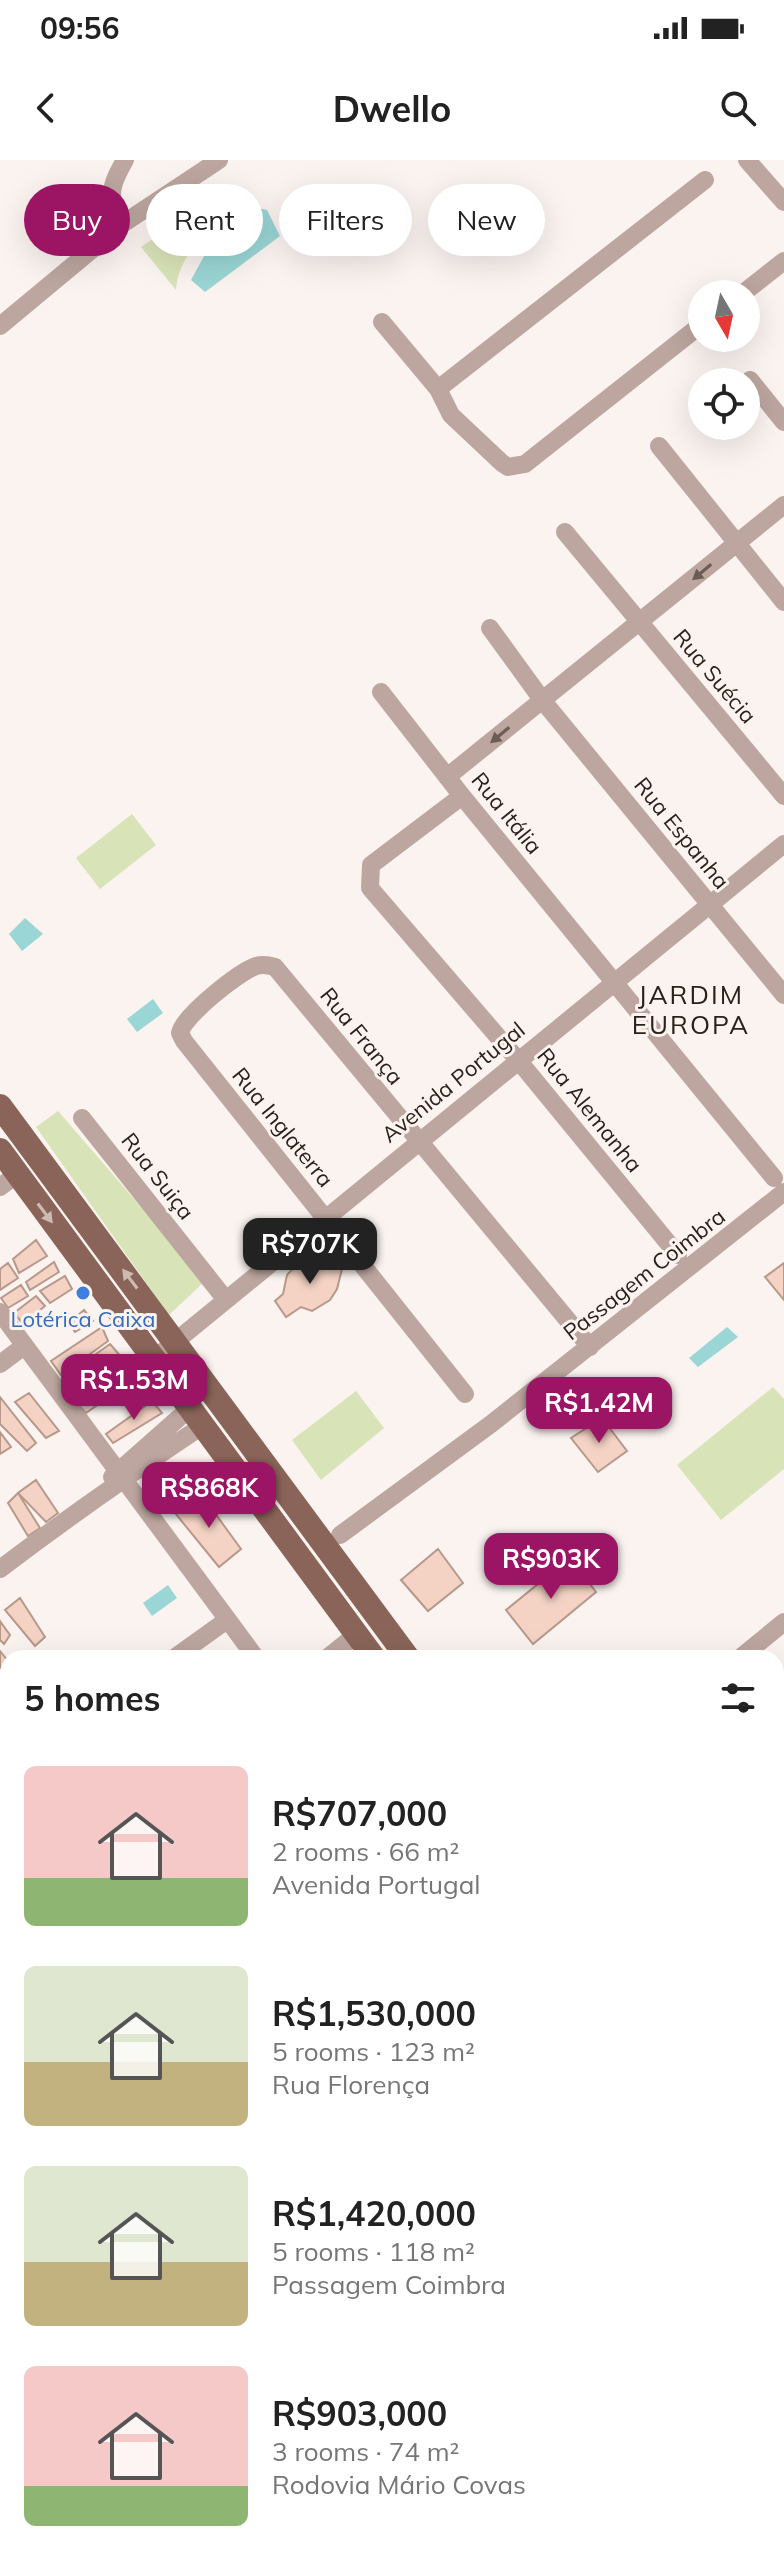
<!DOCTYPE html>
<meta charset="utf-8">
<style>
body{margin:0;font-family:Mulish,sans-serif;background:#f6f6f6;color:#222;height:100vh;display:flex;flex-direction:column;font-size:30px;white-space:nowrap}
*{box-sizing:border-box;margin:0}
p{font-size:26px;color:#767676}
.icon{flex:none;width:44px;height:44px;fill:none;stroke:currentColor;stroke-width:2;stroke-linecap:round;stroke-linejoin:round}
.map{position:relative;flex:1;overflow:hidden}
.details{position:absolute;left:0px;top:1490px;width:784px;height:914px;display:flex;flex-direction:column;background:#fff;border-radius:24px 24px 0 0;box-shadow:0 8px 32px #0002}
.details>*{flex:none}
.top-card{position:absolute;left:24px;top:24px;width:736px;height:72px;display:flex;gap:16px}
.needle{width:52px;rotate:171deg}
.controls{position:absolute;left:688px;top:120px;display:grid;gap:16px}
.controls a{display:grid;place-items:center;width:72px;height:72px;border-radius:50%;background:#fff;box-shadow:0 8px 32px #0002;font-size:40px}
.price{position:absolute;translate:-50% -68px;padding:0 18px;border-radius:16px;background:#9c1565;color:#fff;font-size:26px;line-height:52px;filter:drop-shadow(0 2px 4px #0008)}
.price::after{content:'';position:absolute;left:50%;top:48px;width:24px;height:18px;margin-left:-12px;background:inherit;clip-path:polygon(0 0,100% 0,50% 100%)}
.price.active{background:#222;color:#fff}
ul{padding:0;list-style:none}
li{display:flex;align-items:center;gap:24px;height:200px;padding:0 24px}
li span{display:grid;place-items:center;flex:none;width:224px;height:160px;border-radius:12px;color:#555}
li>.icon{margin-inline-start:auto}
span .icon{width:96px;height:96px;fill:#fffc;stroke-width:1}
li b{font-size:34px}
h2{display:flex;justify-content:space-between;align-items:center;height:96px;padding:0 24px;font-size:34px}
.tag{padding:0 28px;border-radius:36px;background:#fff;box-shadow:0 8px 32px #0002;font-size:28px;line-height:72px}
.tag.active{background:#9c1565;color:#fff}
.status{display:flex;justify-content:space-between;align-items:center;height:56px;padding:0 40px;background:#fff;direction:ltr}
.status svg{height:22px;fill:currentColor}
header{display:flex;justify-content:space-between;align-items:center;height:104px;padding:0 24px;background:#fff;font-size:36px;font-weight:700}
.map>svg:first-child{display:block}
</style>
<div class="status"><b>09:56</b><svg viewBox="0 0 49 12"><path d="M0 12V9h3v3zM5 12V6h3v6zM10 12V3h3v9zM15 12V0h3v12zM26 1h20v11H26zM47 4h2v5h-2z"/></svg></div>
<header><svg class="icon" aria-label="back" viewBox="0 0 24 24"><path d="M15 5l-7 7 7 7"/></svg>Dwello<svg class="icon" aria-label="search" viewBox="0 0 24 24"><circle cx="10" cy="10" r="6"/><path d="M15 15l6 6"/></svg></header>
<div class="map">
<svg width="784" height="2403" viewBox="0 0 784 2403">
<rect width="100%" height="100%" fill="#faf3f0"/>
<path fill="#d9e3b8" d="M229,27c-8,38 -50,60 -53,103l-35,-43z
M132,654l24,31 -56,44 -24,-31z
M58,951l147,170 -36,34 -133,-188z
M773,1227l11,12v70l-63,51 -44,-55z
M356,1231l28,37 -63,52 -29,-40z"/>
<path fill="#9ad6d5" d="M233,43l34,7 13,26 -75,56 -14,-12z
M25,758l18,16 -21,17 -13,-17z
M153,839l10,14 -26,19 -10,-13z
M727,1167l11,10 -40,30 -9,-9z
M168,1425l9,13 -25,18 -9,-13z"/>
<path fill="#f4d3c5" stroke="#b7988a" stroke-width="2" d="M36,1080l11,16 -28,17 -6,-14z
M315,1099l23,2 4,8 -5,20 -7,11 -18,11 -11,-4 -15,10 -11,-16 8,-7 4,-19 9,-10z
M54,1102l5,10 -29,18 -4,-8z
M8,1103l10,15 -18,12v-21z
M784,1103v37l-19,-23z
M65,1116l7,13 -22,14 -10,-12z
M21,1125l7,11 -20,12 -7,-10z
M36,1136l9,10 -22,18 -9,-11z
M84,1150l9,11 -18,11 -6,-9z
M102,1167l6,14 -47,34 -10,-14z
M110,1184l13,15 -25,16 -9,-16z
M127,1202l10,16 -51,35 -14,-15z
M29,1233l30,38 -13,7 -31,-36z
M0,1237l36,46 -9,8 -27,-27z
M152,1241l10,12 -49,30 -7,-9z
M602,1258l25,33 -29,21 -27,-34z
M0,1272l11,15 -11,7z
M36,1320l22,33 -12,9 -28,-29z
M18,1333l22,35 -12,8 -20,-33z
M201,1334l40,55 -22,18 -44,-54z
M438,1389l25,34 -35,28 -27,-31z
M570,1398l26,34 -63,52 -27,-34z
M20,1438l25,39 -10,9 -30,-36z
M0,1461l10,14 -6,9 -4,-4z
M0,1491l8,10 -2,13 -6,-7z
M0,1557l8,11v29l-8,-11z
M4,1661l4,6v54l-8,-9v-47z
M5,1844l3,5 -3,17 -5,-8v-11z
M8,1870v13l-8,6v-13z
M8,1924v16l-8,6v-16z
M8,1991v48l-8,5v-48z
M0,2110l8,12v10l-8,6z
M5,2153l3,4 -1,30 -7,-10v-20z
M8,2264v20l-8,7v-22z
M8,2290v34l-8,8v-35z
M225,2396h29l-6,7h-15z
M472,2396h62l5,7h-61z
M648,2396h50l5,7h-56l-3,-4z"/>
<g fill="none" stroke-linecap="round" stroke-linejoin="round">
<path stroke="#bca69f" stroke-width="9" d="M776,1712l8,2"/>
<path stroke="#bca69f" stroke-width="18" d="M747,0l37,42
M124,63c-18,-25 -14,-37 1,-63
M742,134l42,-33
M382,162l56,67 13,26 51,48 6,4 17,-3 177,-140
M0,166l124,-103 95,-63
M750,220l34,42
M438,229l267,-209
M659,286l125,156
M565,372l219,264
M490,468l53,73 241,294
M381,532l81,104 312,382
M447,617l337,-272
M462,636l-91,69 -1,23 148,172 160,195
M82,958l144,182
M0,1027l17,-13
M0,1152l256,346
M154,1199l630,-515
M0,1204l24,-18
M465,1234l-281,-353 -4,-8c3,-17 59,-61 76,-67 7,-2 12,-1 19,1l315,380
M112,1317l78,-69
M340,1375l151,-111 293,-232
M0,1409c66,-50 133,-97 202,-143
M174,1498l53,-38
M327,1498l20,-16
M740,1498l44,-36
M0,1622l8,-5
M0,1747l8,-6
M0,1764l8,-6
M0,1803l8,11
M0,2350l8,11
M7,2403l5,-7"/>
<path stroke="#8a6458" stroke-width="24" d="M0,946l408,552
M0,990l374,508
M776,1589l8,-7
M776,1670l8,-6
M776,1959l8,10
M776,1980l8,10
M776,2022l8,10
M776,2048l8,10
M48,2403l5,-7
M128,2403l5,-7"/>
</g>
<defs><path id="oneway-solid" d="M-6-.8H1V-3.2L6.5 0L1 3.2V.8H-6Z" transform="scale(2)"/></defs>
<g fill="#6d5c56">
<use href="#oneway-solid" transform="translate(702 412) rotate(140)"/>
<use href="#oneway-solid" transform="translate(500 575) rotate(140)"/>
</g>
<g fill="#cdbab3">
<use href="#oneway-solid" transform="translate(45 1053) rotate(53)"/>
<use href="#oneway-solid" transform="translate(130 1119) rotate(-127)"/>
</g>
<circle fill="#3f7fe0" stroke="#faf3f0" stroke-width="3" cx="83" cy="1133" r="8"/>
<g text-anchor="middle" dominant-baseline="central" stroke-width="6" stroke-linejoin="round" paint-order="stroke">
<g font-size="22" fill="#2c201b" stroke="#faf3f0">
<text transform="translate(715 516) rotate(50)">Rua Suécia</text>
<text transform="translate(507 653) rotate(51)">Rua Itália</text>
<text transform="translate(682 673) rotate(51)">Rua Espanha</text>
<text transform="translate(362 876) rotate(51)">Rua França</text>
<text transform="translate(453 922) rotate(-39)">Avenida Portugal</text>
<text transform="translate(590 950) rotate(51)">Rua Alemanha</text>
<text transform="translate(283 967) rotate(51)">Rua Inglaterra</text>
<text transform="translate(158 1016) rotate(52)">Rua Suiça</text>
<text transform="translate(644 1114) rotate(-38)">Passagem Coimbra</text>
</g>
<g font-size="22" fill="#366cbe" stroke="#faf3f0">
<text x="83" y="1159">Lotérica Caixa</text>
</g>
<g font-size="26" letter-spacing="2" fill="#2c201b" stroke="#faf3f0">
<text x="691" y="834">JARDIM<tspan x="691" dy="30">EUROPA</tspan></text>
</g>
</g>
</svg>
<div class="controls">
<a><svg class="needle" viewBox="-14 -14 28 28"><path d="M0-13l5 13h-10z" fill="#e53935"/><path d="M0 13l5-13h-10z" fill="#767676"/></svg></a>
<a><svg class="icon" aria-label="locate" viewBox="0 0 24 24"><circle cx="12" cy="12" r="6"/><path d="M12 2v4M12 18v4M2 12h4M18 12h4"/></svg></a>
</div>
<b class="price active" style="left:310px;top:1126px">R$707K</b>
<b class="price" style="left:134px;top:1262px">R$1.53M</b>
<b class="price" style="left:599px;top:1285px">R$1.42M</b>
<b class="price" style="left:209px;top:1370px">R$868K</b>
<b class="price" style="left:551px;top:1441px">R$903K</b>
<div class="top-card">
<a class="tag active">Buy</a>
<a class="tag">Rent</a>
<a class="tag">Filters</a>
<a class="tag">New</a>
</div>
<section class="details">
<h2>5 homes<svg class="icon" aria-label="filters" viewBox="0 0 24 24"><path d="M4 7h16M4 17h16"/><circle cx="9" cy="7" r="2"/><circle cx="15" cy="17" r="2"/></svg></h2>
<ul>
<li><span style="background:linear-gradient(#f6c9c9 70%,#8fb573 0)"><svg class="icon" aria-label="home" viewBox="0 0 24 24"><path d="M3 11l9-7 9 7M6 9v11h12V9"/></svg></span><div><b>R$707,000</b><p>2 rooms · 66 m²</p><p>Avenida Portugal</p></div></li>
<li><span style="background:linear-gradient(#dfe7d0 60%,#c2b280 0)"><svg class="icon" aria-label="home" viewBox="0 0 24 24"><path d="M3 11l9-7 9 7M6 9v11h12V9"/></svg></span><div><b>R$1,530,000</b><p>5 rooms · 123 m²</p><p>Rua Florença</p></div></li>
<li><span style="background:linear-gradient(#dfe7d0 60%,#c2b280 0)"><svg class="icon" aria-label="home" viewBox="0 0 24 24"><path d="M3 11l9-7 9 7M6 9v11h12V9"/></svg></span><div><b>R$1,420,000</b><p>5 rooms · 118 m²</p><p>Passagem Coimbra</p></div></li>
<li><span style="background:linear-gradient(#f6c9c9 75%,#8fb573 0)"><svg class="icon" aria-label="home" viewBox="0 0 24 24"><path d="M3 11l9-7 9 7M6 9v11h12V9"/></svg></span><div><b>R$903,000</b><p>3 rooms · 74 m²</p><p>Rodovia Mário Covas</p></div></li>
</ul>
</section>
</div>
